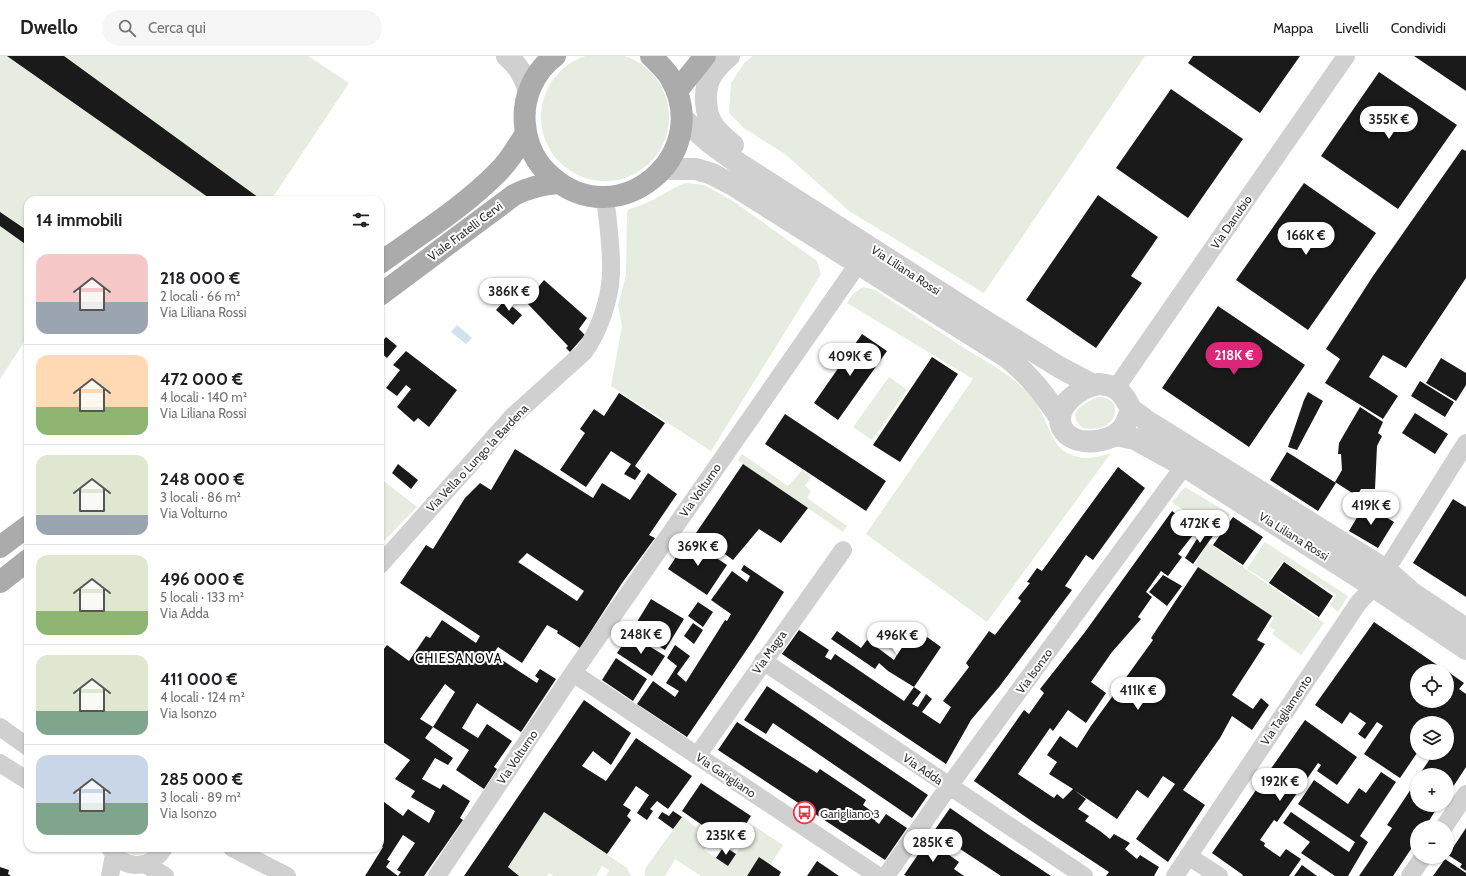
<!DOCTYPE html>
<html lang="it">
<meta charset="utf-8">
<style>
body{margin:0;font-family:Cabin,sans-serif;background:#f6f6f6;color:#202124;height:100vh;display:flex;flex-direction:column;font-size:15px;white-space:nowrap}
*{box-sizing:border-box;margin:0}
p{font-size:13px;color:#757577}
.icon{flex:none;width:22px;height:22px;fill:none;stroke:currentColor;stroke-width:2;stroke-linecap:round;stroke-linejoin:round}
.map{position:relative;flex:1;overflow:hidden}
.drawer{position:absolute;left:24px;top:140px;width:360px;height:656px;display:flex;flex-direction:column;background:#fff;border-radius:12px;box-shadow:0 1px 3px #0004}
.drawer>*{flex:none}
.fabs{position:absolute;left:1410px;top:608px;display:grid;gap:8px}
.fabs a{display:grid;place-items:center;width:44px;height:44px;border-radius:50%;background:#fff;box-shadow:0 1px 3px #0004;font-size:20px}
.price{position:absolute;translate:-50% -34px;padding:0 9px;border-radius:14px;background:#fff;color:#222;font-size:13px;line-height:26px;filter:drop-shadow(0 1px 2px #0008)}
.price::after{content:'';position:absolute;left:50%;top:24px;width:12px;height:9px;margin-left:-6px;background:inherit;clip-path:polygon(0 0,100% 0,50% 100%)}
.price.current{background:#db2777;color:#fff}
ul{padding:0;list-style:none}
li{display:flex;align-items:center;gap:12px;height:100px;padding:0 12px}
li+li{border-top:1px solid #e0e0e0}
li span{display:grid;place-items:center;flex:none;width:112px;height:80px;border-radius:12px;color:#555}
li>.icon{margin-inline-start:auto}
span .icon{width:48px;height:48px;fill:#fffc;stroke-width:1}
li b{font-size:17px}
h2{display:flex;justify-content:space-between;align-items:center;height:48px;padding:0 12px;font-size:17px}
header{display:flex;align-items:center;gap:24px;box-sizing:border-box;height:56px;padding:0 20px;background:#fff;border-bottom:1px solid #e0e0e0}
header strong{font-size:19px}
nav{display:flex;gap:22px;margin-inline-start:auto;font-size:14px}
.search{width:280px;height:36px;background:#f6f6f6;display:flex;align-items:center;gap:10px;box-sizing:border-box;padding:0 14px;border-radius:22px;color:#757577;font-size:15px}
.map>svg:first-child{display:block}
</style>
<header>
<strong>Dwello</strong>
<div class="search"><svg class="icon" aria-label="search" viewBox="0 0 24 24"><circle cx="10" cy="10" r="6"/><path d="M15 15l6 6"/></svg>Cerca qui</div>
<nav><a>Mappa</a><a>Livelli</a><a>Condividi</a></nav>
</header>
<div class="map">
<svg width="1466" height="820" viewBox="0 0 1466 820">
<rect width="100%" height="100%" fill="#fff"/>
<path fill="#e6ecdf" d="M541 61a64 64 0 1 1 128 0a64 64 0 1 1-128 0Z
M0,0h308l41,27 -78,117h-243v136l-28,43z
M753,0h392l-161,237 -135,-82 -64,-57 -41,-26 -15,-15 2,-30 13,-20z
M686,127l18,2 29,16 84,60 4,13 -110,177 -100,-65 11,-60 -4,-21 8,-30 1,-64c5,-4 11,-4 17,-7 15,-6 27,-16 42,-21z
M863,231l12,3c31,20 63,41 94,61 23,14 48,27 65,49 12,15 16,44 33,53 16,8 28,5 44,0l-124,169 -121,-88 107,-155 -126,-76 5,-8z
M889,321l18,13 -35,50 -19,-13z
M1097,341c29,-2 23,38 -14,31 -19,-15 1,-24 14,-31z
M742,398l46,32 14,-16 10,6 -7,10 6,5 -4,7 40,28 -4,6 -100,-68 -5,-4z
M380,422l37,29 -37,38z
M1185,431l45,27 -14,19 -44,-31z
M1265,486l83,54 -10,16 -8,-7 6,-10 -53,-34 -15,21 -21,-13z
M1208,487l116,80 -23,32 -29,-21 3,-4 -7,-4 6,-8 -80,-53z
M906,566l7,5 -16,28 -8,-6z
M544,756l83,56 4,8h-25l3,-6 -7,-4 -6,10h-43l-4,-3 -2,3h-28l-11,-9z
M682,761l14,10 3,-4 16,11 -11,16 24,16 26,-40 29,19 -13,20 -11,-8 -12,19h-46l-26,-17 -10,17h-20v-7z
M121,792h32c-11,9 -21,10 -32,0z"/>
<path fill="#cfe2ee" d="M457,269l15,13 -6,6 -15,-12z"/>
<path fill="#1a1a1a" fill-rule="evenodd" d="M7,0h57l198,144h-50z
M1193,0h107l-40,57 -72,-50z
M1414,0h52v35z
M1379,16l78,53 -59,84 -77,-53z
M1171,33l72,50 -55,79 -72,-50z
M1462,93l4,2v127l-60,90 -23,-13 -14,22 29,19 -15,23 -58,-36 15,-24 -14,-10 47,-73z
M1304,127l72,50 -68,97 -72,-50z
M1098,139l60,42 -27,39 11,7 -46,65 -70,-48z
M0,156l28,19v15l-28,-20z
M544,224l43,38 -8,11 6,6 -15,17 -4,-4 2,-2 -42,-44z
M505,244l17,15 -9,10 -17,-15z
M1218,250l87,59 -56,82 -87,-59z
M862,278l25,17 -49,69 -24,-17z
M386,281l11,9 -10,12 -7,-6v-8z
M406,295l51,39 -28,37 -11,-9 -4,4 -17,-15 14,-18 -5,-4 -9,11 -11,-8 14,-18 -7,-5z
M932,301l26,17 -58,88 -27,-17z
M1441,302l25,15v12l-10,16 -30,-18z
M1420,325l34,21 -9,15 -34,-21z
M1308,336l15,9 -26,49 -9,-3 16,-47z
M619,337l46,30 -30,43 6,5 -6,9 -11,-6 7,-10 -20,-13 -25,36 -26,-17 25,-37 -5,-4 14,-20 10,7z
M1360,351l23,15 -5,11 4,3 -5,10 -2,43h-14l-4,7 -22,-14 7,-12 -1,-16h-3l1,-11z
M1415,357l33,21 -13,20 -33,-21z
M785,358l101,67 -20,30 -101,-67z
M515,393l78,49 9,-15 28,17 18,-27 29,21 -28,41 6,3 -33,45 -42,65 -23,-15 1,-2 -11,-6 -25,38 -24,-16 -5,7 44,29 2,-4 -4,-3 5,-7 16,10 -35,53 -44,-29 -15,25 16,10 9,-14 25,17 -18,26 3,2 -13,20 -28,-19 13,-20 -36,-23 22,-35 -10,-8 -25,35 13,8 -8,11 28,20 -5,7 -13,-7 -13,21 18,10 3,-5 27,17 -10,17 3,2 -39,56h-59l18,-29 -3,-2v-46l23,17 5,-7 21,14 6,-12 -24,-14 4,-6 -20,-12 15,-19 -30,-20v-86l7,-9 22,16 17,-25 4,2 12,-18 34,23 4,-7 -80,-53 26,-38 7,4 32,-51 15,-15 11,7zM527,497l57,38 -7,10 -59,-39zM403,779l12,8 -18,27 4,2 -3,4 -12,-9 4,-6 -3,-1z
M1287,396l49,31 -18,28 -48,-31z
M398,408l20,16 -7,9 -19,-16z
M743,408l65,44 -27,35 -22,-14 -26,31 -37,-27z
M1118,411l27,21 -52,72 -7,-5 -21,31 7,4 -73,97 -28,33 -25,44 -164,-110 17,-24 30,20 -4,7 6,3 4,-6 69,47 10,-14 7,5 -9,12 6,3 8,-13 6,5 -10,13 18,12 11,-17 -8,-6 26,-34 -3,-4 23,-32 6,4 26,-34 -3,-3 12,-15 -3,-1 10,-14 5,3z
M1453,443l13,8v90l-53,-34z
M1365,448l29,18 -16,26 -29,-17z
M1172,455l25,19 -19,24 4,3 -14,19 -7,-5 -15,21 6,5 -14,20 3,2 -29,33 -21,30 15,11 -20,30 -18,-13 -15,21 -3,-3 -32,46 36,24 3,-4 6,5 10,-10 -24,-15 8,-12 -10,-7 13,-19 17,12 14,-22 62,-86 -2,-2 47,-71 74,49 -15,24 8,4 -33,51 21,14 8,-11 8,7 -17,25 -20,-14 -12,22 -37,52 22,15 -37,57 -32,-23 39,-55 -12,-8 -15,22 -11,-8 -20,29 -43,-29 12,9 -8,10 11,7 -4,5 15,10 10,8 4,-5 16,9 -5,6 12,10 3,-4 19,12 -5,9h-48l3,-4 -73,-48 -62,-43 50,-71 5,4 15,-21 -4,-4 45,-57z
M1233,461l30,20 -20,28 -30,-20z
M1204,469l11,8 -22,31 -8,-6 15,-24 -1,-1z
M688,483l39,26 -20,30 -39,-26z
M1284,506l49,34 -14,21 -50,-34z
M744,509l40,27 -30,47 -67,98 -50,-33 16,-23 22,16 4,-6 -13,-8 11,-17 -10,-8 8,-13 15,11 -13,18 9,8 39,-62 2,1 4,-7 -20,-14 21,-29 15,11 3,-6 -9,-6z
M1163,519l19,11 -15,20 -18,-14z
M651,543l33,20 -19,31 -33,-20z
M698,546l15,10 -10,15 -15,-11z
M1374,566l72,49h-29v30h30v-30l17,12 -5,6 7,5v73l-19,29v-21h-28l15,-22h13v-30h-30v30l-17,25 -36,-24 19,-28 -6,-4 -12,17 -7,-5 8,-11 -16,-11 -8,12 -27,-19z
M693,567l10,7 -9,14 -10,-8z
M913,571l28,20 -27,40 -26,-16 -9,-8 -4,6 -44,-30 6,-8 24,17 6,-8 27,20z
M630,578l35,22 -13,20 -35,-23z
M616,602l31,21 -14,22 -31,-21z
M767,630l161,109 -16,23 -139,-95 -7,11 -22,-14z
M584,644l47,33 -20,32 -18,-14 -11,15 24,15 30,-43 56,38 -24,33 -11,-8 -7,8 3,2 -6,9 -10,-7 12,-18 -13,-9 -13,19 8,5 -4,6 4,4 -24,34 -63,-42 -36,55 11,9h-55z
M1305,664l52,37 -20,28 -20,-14 4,-6 -3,-2 -41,59 -3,-2 -14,20 5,3 -1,3 16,11 6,-8 15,10 -12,17h-47l1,-1 -31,-22z
M737,666l80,51 3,-4 46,31 -3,5 15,11 -3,5 4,3 7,-10 21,14 -22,32 -167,-110z
M1381,716l15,10 -36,54 8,6 -20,34h-13l-34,-23 9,-11 -27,-19 8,-11 58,40 6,-10 -57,-38 16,-24 34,24 11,-16 7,5z
M701,727l50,33 -19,30 -50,-35z
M1413,730l4,3v16h22l-14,22h-8v13l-24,36h-34l33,-48 -5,-3z
M950,752l36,25 65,43h-50l-50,-33 -17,-12z
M673,755l9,6 -9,12 -15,-11 4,-6 7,4z
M1466,772v43l-6,-4 2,-3 -14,-9z
M928,784l31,22 -5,7 10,7h-58l-2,-1z
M724,790l12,8 -8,12 -12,-8z
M759,801l22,15 -2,4h-32z
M1445,803l21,14v3h-33z
M817,805l22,15h-32z
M1302,809l15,11h-23z
M0,811l9,3 -1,4 3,2h-11z"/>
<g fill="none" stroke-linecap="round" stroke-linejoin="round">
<path stroke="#d0d0d0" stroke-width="18" d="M1116,332l230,-332
M380,509l133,-149 71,-64c15,-20 26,-53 27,-78 1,-25 -3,-52 -6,-77
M1386,514l80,-127
M763,605l321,215
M573,617l305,203
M0,671l28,20
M697,700l146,-206
M0,707l28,18
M1444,771l22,-33
M110,792c15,23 39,22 54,0
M232,792l55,28
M1188,800l31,20
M145,808l20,12
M110,820l4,-22
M437,820l136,-203 285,-409
M886,820l63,-90 235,-320
M1175,820l184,-274 15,-15
M1410,820l13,-19"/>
<path stroke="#d0d0d0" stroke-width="22" d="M507,0c12,10 17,21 22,35
M729,0c-7,6 -16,15 -20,24 -5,13 -4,34 4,45 5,8 13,14 20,20
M682,62l27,24 26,19 242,155 82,51 34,18
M663,113h33l16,5 21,11 275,173c23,19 36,36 52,60
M1099,328c18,1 24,9 32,25 -3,8 -4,16 -11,22 -13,13 -48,16 -58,-3 -10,-21 19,-42 37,-44z
M1131,353l16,12 239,149 26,23 54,36
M1115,379l20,4 49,27 190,121 92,62"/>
<path stroke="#ababab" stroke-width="22" d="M555,0c-21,15 -33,43 -30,69 2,20 11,39 27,52 66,58 162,-21 119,-98 -5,-9 -13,-16 -20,-23
M677,35l28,-35
M380,207c40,-29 84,-56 119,-92 11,-11 19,-25 27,-38
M380,239l134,-100c14,-7 28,-11 44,-12
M0,491l28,-21
M0,526l28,-22"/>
</g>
<defs>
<symbol id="bus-ring" viewBox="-11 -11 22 22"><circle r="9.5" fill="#fff" stroke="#e63946" stroke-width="1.5"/><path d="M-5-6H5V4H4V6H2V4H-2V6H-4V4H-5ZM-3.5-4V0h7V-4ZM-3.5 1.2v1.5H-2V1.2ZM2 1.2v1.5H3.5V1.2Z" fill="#e63946"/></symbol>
</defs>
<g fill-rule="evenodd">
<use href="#bus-ring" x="792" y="744" width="25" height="25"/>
</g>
<g text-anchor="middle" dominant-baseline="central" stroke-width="4" stroke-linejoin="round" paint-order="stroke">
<g font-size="12" fill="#333" stroke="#fff">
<text transform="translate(1231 166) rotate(-55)">Via Danubio</text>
<text transform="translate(465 175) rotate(-37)">Viale Fratelli Cervi</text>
<text transform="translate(906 214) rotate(33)">Via Liliana Rossi</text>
<text transform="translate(477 402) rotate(-47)">Via Vella o Lungo la Bardena</text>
<text transform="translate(700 434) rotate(-55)">Via Volturno</text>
<text transform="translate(1294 480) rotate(32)">Via Liliana Rossi</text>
<text transform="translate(769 596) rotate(-55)">Via Magra</text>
<text transform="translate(1034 615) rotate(-54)">Via Isonzo</text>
<text transform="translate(1286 654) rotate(-56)">Via Tagliamento</text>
<text transform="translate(517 701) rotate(-56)">Via Volturno</text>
<text transform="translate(923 713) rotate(34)">Via Adda</text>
<text transform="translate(726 719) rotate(34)">Via Garigliano</text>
</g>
<g font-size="12" fill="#333" stroke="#fff" text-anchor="start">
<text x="820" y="757">Garigliano 3</text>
</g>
<g font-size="13" letter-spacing="1" fill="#000" stroke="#fff">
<text x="459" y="602">CHIESANOVA</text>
</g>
</g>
</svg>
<div class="fabs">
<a><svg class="icon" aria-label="locate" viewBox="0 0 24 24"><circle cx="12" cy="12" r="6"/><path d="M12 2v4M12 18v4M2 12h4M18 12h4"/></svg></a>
<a><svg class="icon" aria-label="layers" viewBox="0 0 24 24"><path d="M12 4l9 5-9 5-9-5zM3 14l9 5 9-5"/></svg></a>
<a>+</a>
<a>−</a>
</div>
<b class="price" style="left:1389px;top:84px">355K €</b>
<b class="price" style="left:1306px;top:200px">166K €</b>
<b class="price" style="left:509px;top:256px">386K €</b>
<b class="price current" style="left:1234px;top:320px">218K €</b>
<b class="price" style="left:850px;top:321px">409K €</b>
<b class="price" style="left:1371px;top:470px">419K €</b>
<b class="price" style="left:1200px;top:488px">472K €</b>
<b class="price" style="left:698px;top:511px">369K €</b>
<b class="price" style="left:641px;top:599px">248K €</b>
<b class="price" style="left:897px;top:600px">496K €</b>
<b class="price" style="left:1138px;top:655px">411K €</b>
<b class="price" style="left:1280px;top:746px">192K €</b>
<b class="price" style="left:726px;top:800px">235K €</b>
<b class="price" style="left:933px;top:807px">285K €</b>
<section class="drawer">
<h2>14 immobili<svg class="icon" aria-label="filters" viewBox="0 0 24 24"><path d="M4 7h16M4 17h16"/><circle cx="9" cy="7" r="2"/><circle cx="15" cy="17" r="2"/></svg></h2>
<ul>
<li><span style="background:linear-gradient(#f6c9c9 60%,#9aa5b1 0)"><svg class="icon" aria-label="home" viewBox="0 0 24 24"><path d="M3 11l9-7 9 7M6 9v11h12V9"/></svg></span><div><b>218 000 €</b><p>2 locali · 66 m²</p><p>Via Liliana Rossi</p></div></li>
<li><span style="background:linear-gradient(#ffd9b3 65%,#8fb573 0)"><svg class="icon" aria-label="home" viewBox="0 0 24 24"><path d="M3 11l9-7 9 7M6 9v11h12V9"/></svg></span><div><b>472 000 €</b><p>4 locali · 140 m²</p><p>Via Liliana Rossi</p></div></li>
<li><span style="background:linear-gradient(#dfe7d0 75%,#9aa5b1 0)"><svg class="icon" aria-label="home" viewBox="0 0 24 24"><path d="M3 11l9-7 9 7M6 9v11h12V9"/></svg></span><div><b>248 000 €</b><p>3 locali · 86 m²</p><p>Via Volturno</p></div></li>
<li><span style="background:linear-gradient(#dfe7d0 70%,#8fb573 0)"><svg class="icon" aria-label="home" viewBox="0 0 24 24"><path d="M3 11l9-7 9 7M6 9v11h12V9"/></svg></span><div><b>496 000 €</b><p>5 locali · 133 m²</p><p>Via Adda</p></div></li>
<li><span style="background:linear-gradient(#dfe7d0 70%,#7fa58c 0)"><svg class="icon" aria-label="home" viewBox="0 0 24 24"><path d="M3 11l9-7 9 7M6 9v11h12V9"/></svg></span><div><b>411 000 €</b><p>4 locali · 124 m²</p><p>Via Isonzo</p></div></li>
<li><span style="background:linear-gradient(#c9d6e8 60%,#7fa58c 0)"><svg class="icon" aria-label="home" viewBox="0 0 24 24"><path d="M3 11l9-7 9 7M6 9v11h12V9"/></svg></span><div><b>285 000 €</b><p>3 locali · 89 m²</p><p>Via Isonzo</p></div></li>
</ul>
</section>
</div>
